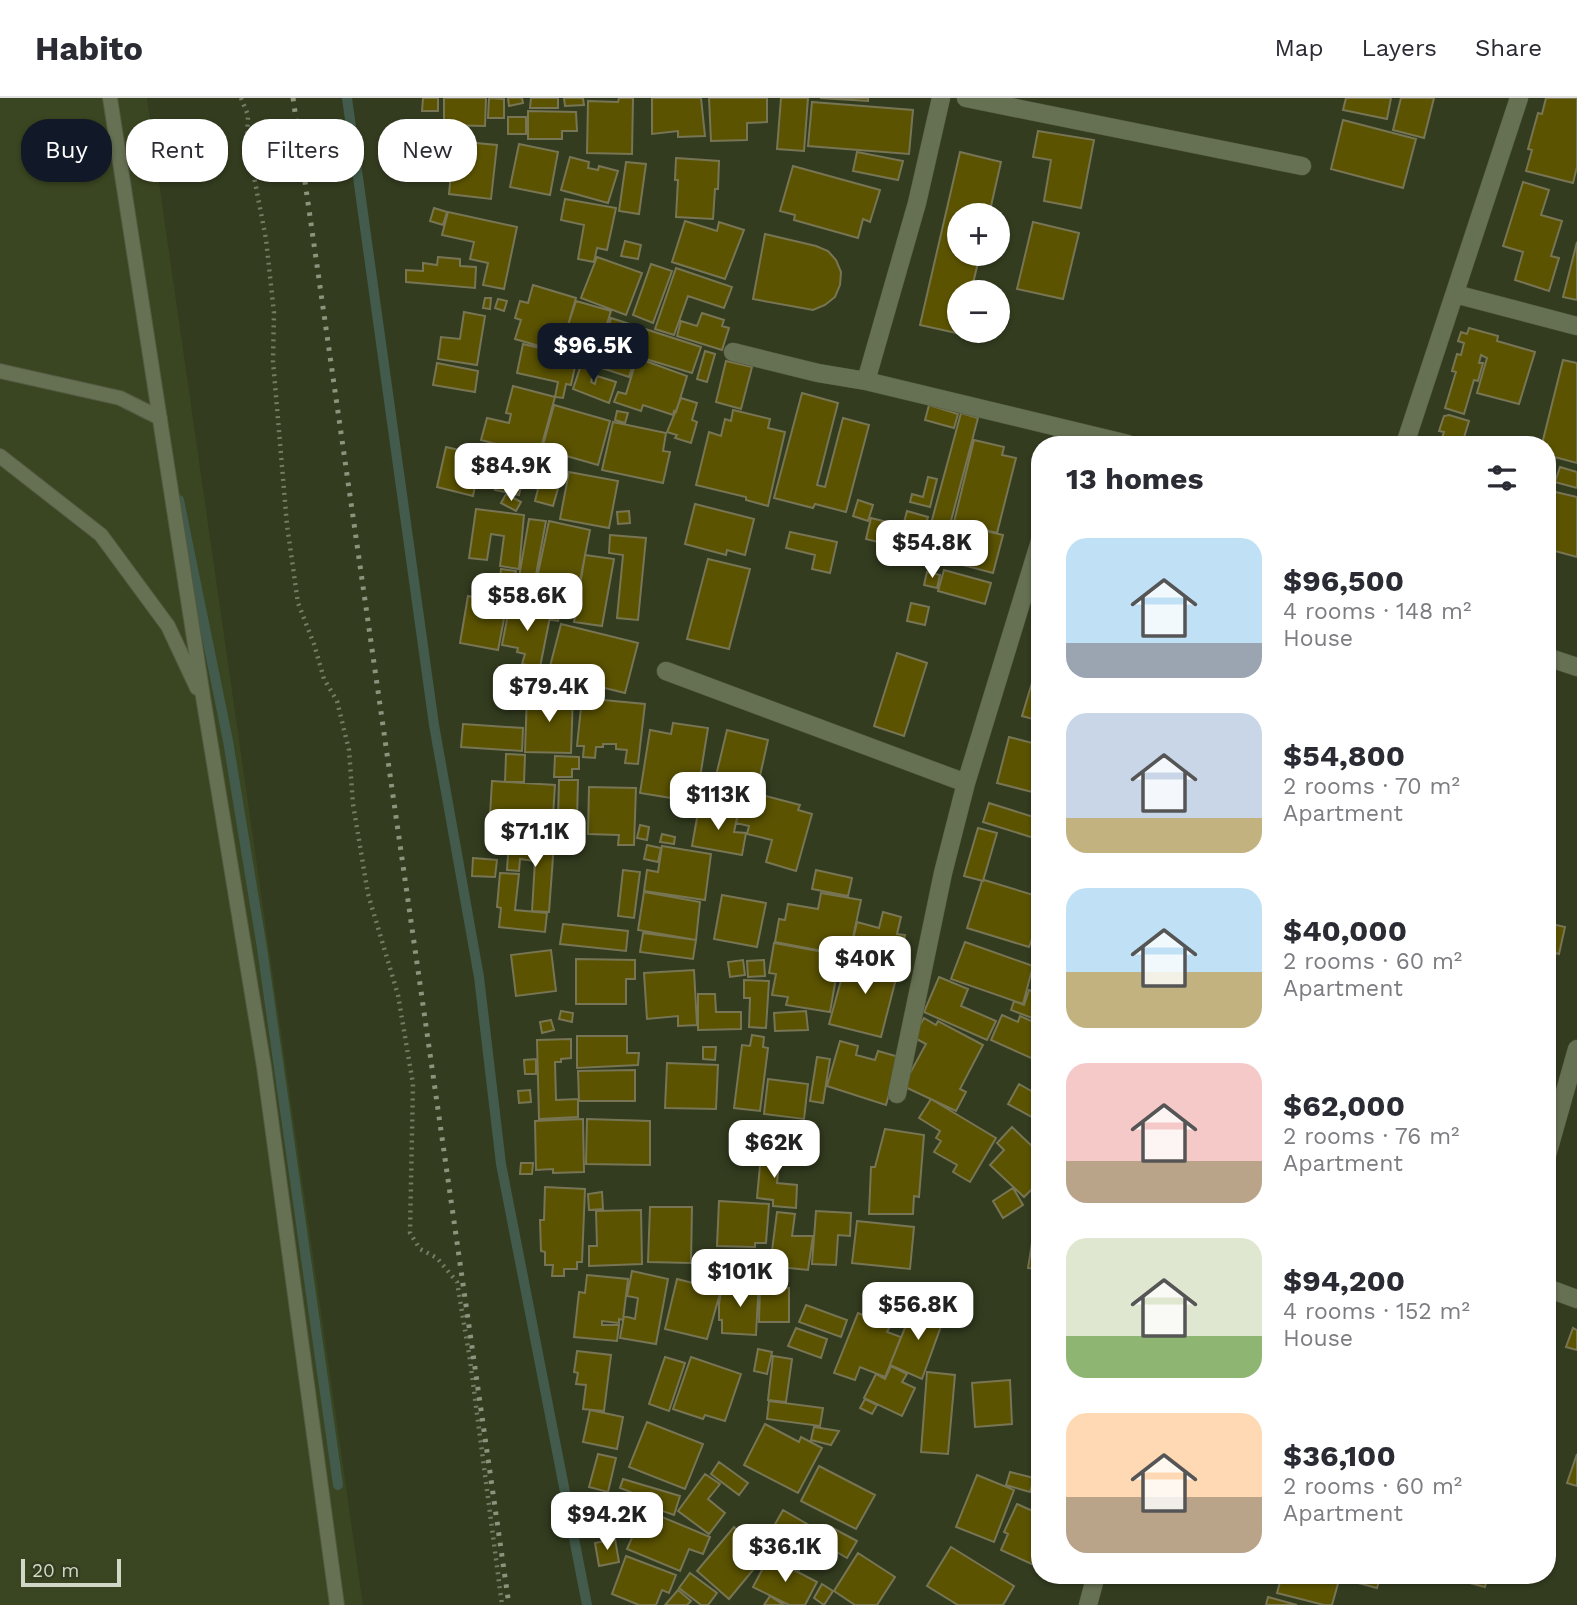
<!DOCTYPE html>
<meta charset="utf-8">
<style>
body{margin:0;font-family:"Work Sans",sans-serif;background:#f2f2f3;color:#2b2b33;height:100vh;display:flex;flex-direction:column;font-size:26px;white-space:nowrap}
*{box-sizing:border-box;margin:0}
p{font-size:23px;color:#7c7c81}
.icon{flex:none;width:38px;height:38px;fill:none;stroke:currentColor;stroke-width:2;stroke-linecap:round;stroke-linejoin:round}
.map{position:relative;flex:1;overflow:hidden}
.side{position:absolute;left:1031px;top:338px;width:525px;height:1148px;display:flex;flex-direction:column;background:#fff;border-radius:28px;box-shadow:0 2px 5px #0004}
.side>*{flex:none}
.banner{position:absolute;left:21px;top:21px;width:665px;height:63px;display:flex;gap:14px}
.controls{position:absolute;left:947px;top:105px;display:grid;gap:14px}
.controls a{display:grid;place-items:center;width:63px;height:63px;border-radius:50%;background:#fff;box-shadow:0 2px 5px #0004;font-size:35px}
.scale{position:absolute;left:21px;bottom:18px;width:100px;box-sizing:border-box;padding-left:7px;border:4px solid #d2d8c7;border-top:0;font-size:19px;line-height:24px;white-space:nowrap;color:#d2d8c7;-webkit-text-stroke:5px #333c1f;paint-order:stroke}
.price{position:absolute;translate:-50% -60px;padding:0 16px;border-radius:14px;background:#fff;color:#222;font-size:23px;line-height:46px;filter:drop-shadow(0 2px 4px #0008)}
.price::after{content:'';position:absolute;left:50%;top:42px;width:21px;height:16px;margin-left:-10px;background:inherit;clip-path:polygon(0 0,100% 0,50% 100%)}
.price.selected{background:#111827;color:#fff}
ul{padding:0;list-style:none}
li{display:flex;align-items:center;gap:21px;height:175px;padding:0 35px}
li span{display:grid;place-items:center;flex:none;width:196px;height:140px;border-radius:21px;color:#555}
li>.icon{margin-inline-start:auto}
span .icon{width:84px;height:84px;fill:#fffc;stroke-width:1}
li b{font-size:30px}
h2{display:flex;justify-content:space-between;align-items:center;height:84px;padding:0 35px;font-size:30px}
.pill{padding:0 24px;border-radius:28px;background:#fff;box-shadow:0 2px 5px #0004;font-size:24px;line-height:63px}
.pill.selected{background:#111827;color:#fff}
header{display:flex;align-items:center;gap:42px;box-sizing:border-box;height:98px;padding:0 35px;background:#fff;border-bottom:2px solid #e1e1e2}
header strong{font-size:33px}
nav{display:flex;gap:38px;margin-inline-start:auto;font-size:24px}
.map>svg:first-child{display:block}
</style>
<header>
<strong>Habito</strong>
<nav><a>Map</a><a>Layers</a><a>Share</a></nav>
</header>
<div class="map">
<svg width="1577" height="1507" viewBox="0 0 1577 1507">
<rect width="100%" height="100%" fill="#333c1f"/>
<path fill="#3a4521" d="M0,0h147l216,1507h-363z"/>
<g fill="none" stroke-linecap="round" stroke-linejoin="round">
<path stroke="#425b4c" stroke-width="10" d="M347,0l87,627 45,252 22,187 86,441
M179,402l49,241 34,207 76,537"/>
</g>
<path fill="#5b5300" stroke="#777554" stroke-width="2" d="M423,0h15v13h-16z
M444,0h42l-1,28 -41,-1z
M489,0l15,1v19h-16z
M508,0h14l1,5 -14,3z
M531,0h27v10h-28z
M564,0h19l1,7 -19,1z
M619,0h14l-1,56 -45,-1 1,-52 30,1z
M652,0h49l4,38 -27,1v-6l-26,3z
M709,0h58v24l-20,1v17l-36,1z
M781,0h27l-4,53 -27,-2z
M820,0h48v3z
M1346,0h45l-4,21 -44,-9z
M1401,0h33l-10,40 -31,-8z
M1546,0h31v69l-4,16 -47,-12 6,-21 -4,-1 10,-36 4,1z
M812,4l101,8 -4,44 -101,-8z
M528,13l48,1 1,19h-15v8h-34z
M508,19h18v17h-18z
M1343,22l73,19 -13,49 -72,-19z
M1038,33l56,9 -13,68 -37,-7 7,-41 -18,-3z
M454,43l43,4 -6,54 -42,-5z
M519,46l39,8 -8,43 -40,-8z
M857,54l46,9 -5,19 -45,-9z
M960,54l41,10 -12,53h-30v39h21l-9,38h-12v39h3l-1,3 -41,-9z
M570,59l19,5 -1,6 10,2 1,-4 19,5 -10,32 -47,-13z
M676,60l43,3 -1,28h-3l-2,30 -37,-2 2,-37h-3z
M626,64l20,2 -7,50 -20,-3z
M793,68l87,24 -10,32 -7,-3 -5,19 -64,-18 1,-5 -15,-4z
M1523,84l26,8 -8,25 21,6 -11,35 8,2 -10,33 -34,-11 8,-28 -20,-6z
M565,101l51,9 -9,42 -10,-2 -3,14 -16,-3 6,-34 -23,-5z
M434,110l13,4 -4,13 -13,-4z
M448,114l69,15 -13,62 -21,-4 5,-22 -18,-4 4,-17 -32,-7z
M685,123l32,10 2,-9 25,8 -19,49 -53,-17z
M1033,124l46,11 -16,66 -46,-10z
M765,136l51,12 12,5 8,9 5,12 -1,13 -5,12 -10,8 -12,5 -60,-11z
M625,143l16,4 -3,14 -17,-3z
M1577,144v58l-14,-3z
M438,159l22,2v7l16,1 -1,21 -69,-6v-12l17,1v-8l14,2z
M597,159l45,16 -16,42 -45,-17z
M651,166l21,7 -19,52 -20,-8z
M676,170l56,19 -8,21 -36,-12 -14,39 -19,-6z
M533,187l43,13 -16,54 -45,-13 6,-19 -6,-2 5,-17 8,2z
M485,200h6l-1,11 -7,-1z
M498,201l9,2 -3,10 -9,-3z
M576,203l35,10 -16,51 -17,-5 5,-14 -19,-6z
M464,214l21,4 -8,49 -39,-6 3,-22 19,2z
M702,215l22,7 -2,6 7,2 -7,22 -45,-14 4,-15 16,5z
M611,220l90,29 -9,26 -56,-17 -7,21 -33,-11z
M1469,230l29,8 -1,5 38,11 -16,52 -42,-11 10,-35 -6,-3 -2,8h4l-5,18 -4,-1 -10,34 -19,-6 11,-36 -4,-1 5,-17 4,1 3,-12 -6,-2 3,-9 6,2z
M523,246l54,13 -6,28 -5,-1 -3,14 -8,-1 3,-15 -41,-9z
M705,253l10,3 -8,28 -10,-3z
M637,260l50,18 -11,36 -2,-1 -1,4 -30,-10 -2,6 -27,-9 4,-10 8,2z
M583,261l14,5 -6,18 4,2 2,-8 19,6 -7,21 -36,-14z
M1563,262l14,3v100l-30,-8v-11h-5z
M726,263l26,6 -11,42 -25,-7z
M437,265l41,8 -3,21 -42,-7z
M513,288l42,11 -16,58 -58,-15 6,-22 22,5 2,-9 -5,-1z
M802,295l36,10 -21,82 8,2 18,-69 26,7 -23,87 -31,-8 -2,4 -39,-10z
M681,300l16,5 -5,17 5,2 -6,21 -16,-5 2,-3 -10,-3z
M554,307l56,16 -12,44 -56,-16z
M929,307l29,9 -4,14 -29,-8z
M733,312l37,9 -2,9 17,4 -17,74 -22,-6v-3l-50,-12 13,-53 12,4 4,-17 6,2z
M617,313l11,2 -3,10 -10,-3z
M961,315l17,5 -31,118 -18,-5z
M1449,317l20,6 -7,23h-22l4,-12 -5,-1 5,-15z
M613,324l53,11 -3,18 7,1 -7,31 -61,-13z
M974,342l30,7 -2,8 14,3 -19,75 -43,-11z
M446,349l39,9 1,-5 41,9 -8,35 -24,-5 2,-10 -20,-4 -4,20 -36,-9z
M530,363l33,10 -10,35 -18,-5 4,-16 -15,-4z
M1560,369l17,5v16l-22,-6z
M569,374l49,9 -9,47 -49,-9z
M928,379l9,2 -7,28 -20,-5 2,-8 11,3z
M1547,392l30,7v60l-22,-6 -1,3 -7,-1z
M506,396l15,8 -5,9 -15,-8z
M858,402l15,5 -5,16 -15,-5z
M695,406l59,15 -9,36 -18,-5 -1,5 -41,-11z
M476,411l48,6 -5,54 -19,-3 4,-30 -13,-2 -4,26 -18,-2z
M629,413l1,12 -12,1 -1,-12z
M907,413l21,6 -10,35 -52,-13 5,-21 32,8z
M529,421l17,2 -11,59 -16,-3z
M549,423l41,9 -13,66 -42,-8z
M981,432l22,5 -10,38 -49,-13 6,-23 27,7z
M790,434l47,10 -7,31 -18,-4 3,-14 -29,-7z
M610,437l36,3 -8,82 -21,-2 6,-63 -14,-2z
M585,457l29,4 -12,67 -28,-4z
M708,461l42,10 -21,80 -42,-10z
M1549,467l4,28 -6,1v-28z
M501,471l15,2 -2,10 -14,-3z
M944,472l47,13 -6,21 -47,-13z
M927,474l13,3 -3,13 -13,-3z
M468,498l39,7 -9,47 -38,-7z
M911,505l18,4 -4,18 -18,-4z
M510,506l41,8 -11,55 -18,-3 3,-10 -8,-2 1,-4 -16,-3z
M553,514l7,2 -2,7 -7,-1z
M561,526l77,19 -13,50 -77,-19z
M897,555l30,10 -23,73 -30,-10z
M1037,568l3,1v54l-18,-5z
M527,596l46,1 -2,58 -46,-1z
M582,600l63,6 -7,60 -13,-1 2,-13 -11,-1v-5h-13v3h-7l-1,11 -12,-1 1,-11h-7z
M673,625l35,5 -12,74 -56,-9 10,-63 21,4z
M463,626l60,4 -1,23 -61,-4z
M727,632l41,10 -13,58h-4v3l-11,-3 -2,7 -7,-2 -1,8 -21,-6z
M1009,639l31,8v49l-43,-11z
M506,656l19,1 -1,27h-19z
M555,658l24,1v12h-7v8h-18z
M559,682h19l-1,39h-19z
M492,683l63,4 -3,47 -47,-3 1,-13 -16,-1z
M589,689l47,1 -2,57h-16l1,-10 -31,-1z
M758,696l42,11 -2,5 14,4 -16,57 -30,-9 6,-22 -25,-6 2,-8 -13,-3 5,-19 9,3 -2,5 4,1z
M989,705l51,16v21l-57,-18z
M699,709l39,6 -4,19 12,1 -4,22 -50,-9z
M640,727l9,2 -2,13 -10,-2z
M978,730l19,5 -14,48 -19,-5z
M662,736l13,3 -1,7 -14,-2z
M509,742l45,3 -5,69 -17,-1 3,-50 -15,-2 -1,12 -12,-1z
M647,747l14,3 -3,14 -14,-3z
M662,748l49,8 -6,46 -61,-9 3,-21 11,2z
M473,760l24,2 -2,17 -23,-1z
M623,772l17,2 -6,46 -16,-2z
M816,772l36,8 -4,18 -36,-7z
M500,775l19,1 -4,36 32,3 -2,19 -46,-5 2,-19 -4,-1z
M984,782l56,17v20l-11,30 -62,-19 15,-47z
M644,794l56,10 -4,38 -58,-10z
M821,795l40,7 -12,56 -74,-14 4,-23 6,1 3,-16 30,5z
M722,797l44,8 -9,44 -43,-8z
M883,814l18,5 -4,17 8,1 -6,25 -48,-12 6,-26 22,6z
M1547,825l18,4 -6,27 -12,-3z
M563,826l65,7 -2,20 -66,-7z
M643,835l53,7 -3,19 -53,-7z
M965,844l68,24 -10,38 -72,-25z
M774,845l66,12 -10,57 -44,-7 2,-8 -16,-2 4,-21 -7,-1z
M551,852l5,41 -40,5 -5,-41z
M867,857l33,8 -19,74 -52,-13 16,-58 18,5z
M576,861l59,1v19h-9v25h-50z
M743,862l2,15 -15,2 -2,-15z
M764,862l1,16 -17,1 -1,-16z
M694,872l3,55 -19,1v-10l-31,3 -3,-46z
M939,879l29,12 -7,17 35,15 -9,19 -63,-28z
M744,882l25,1 -3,47 -17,-1 1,-29h-6z
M1029,892l11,4v27l-29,-11 3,-9 10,4z
M698,896h17l1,18h25v17l-43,1z
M561,913l12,2 -1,9 -13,-3z
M806,913l2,19 -33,1 -1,-18z
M1002,917l16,7 2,-6 16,7 -2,3 6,2v34l-49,-22z
M924,920l12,7 2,-4 45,24 -23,44 6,3 -10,19 -53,-25 23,-42 -13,-7z
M551,922l3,10 -12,3 -2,-11z
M752,937l12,2 -1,10 5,1 -8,63 -26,-3 8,-63 8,1z
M577,938h50v17h12l-1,12 -61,3z
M571,941v19l-10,1v3h-6l1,38 22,-1v18l-39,2 -2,-79z
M840,943l18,5 -2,9 19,5 3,-9 21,6 -13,48 -59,-19z
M703,949h13l-1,13 -12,-1z
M817,959l13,2 -7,44 -13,-2z
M536,961v15h-11l-1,-14z
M667,965l51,2 -2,44 -51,-1z
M635,972v31h-56l-1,-30z
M768,981l40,5 -4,35 -40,-5z
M1019,986l21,12 -3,24 -29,-16z
M530,992l1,12 -12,1 -1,-12z
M931,1001l65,39 -26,44 -17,-10 4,-7 -23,-13 7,-11 -5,-3 4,-7 -21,-13z
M583,1021l1,53 -31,1v-4l-17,1 -1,-49z
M587,1021l63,2v44l-64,-1z
M1012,1029l26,25 -2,3 4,4v22l-16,16 -34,-32 14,-15 -7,-7z
M885,1031l39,6 -5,62 -5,-1 -1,18h-44l2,-47h4z
M762,1046l19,1 -4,38 20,2 -1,23 -23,-2v-6l-16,-2z
M521,1065h12l-1,11h-12z
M545,1089l40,2 -3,73h-5v7h-13v7h-12l1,-11h-8v-13l-4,-1 -1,-31h4z
M1013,1090l10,17 -20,13 -10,-17z
M602,1094l1,17 -14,1 -1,-16z
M719,1103l50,3 -3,39h-11v4l-38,-1z
M650,1109h42l-1,56 -43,-1z
M641,1112l1,54 -53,2v-20h8l-1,-35z
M816,1113l35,2 -1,23 -12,-1 -2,30 -24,-1z
M777,1114l18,2 -3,22h21l-5,34 -38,-4z
M857,1123l57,6 -4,42 -58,-6z
M1034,1133l6,1v37l-12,-1z
M632,1173l36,8 -12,65 -36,-6 4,-22 11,3 3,-21 -11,-2z
M587,1177l41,4 -5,41 -4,-1v4l-17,-2v4h17l-2,16 -43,-4 5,-45 6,1z
M694,1178l29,7 -16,56 -42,-10 12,-50 16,4z
M739,1180l20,1 -3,56 -34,-2v-13h-3v-16l2,-12 17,1z
M760,1190h29v34h-30z
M806,1207l41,15 -6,17 -42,-15z
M913,1210l18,7 1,-5 13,5 -23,64 -32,-14z
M858,1215l32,13 -3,6 14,5 -16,40 -25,-10 -5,13 -21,-7z
M1040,1215v27h-4z
M796,1230l31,11 -6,19 -33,-12z
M1573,1230l4,2v20l-11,-3z
M758,1251l14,3 -5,22 -13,-3z
M577,1253l34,4 -7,56 -21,-2 3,-24 -10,-1 2,-11 -4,-1z
M773,1258l19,3 -6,43 -18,-2z
M665,1259l20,6 -16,48 -20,-7z
M691,1259l50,17 -16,47 -20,-6 -2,4 -30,-10z
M891,1268l16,8 -5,8 13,6 -13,28 -38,-18 12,-24 9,5z
M927,1274l28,3 -7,79 -27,-2z
M1010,1282l2,44 -37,3 -3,-44z
M865,1301l12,6 -5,9 -12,-6z
M769,1303l54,7 -3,18 -53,-7z
M590,1312l33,7 -6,32 -34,-7z
M647,1324l56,22 -18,45 -56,-22z
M765,1326l34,18 2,-5 21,11 -24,45 -54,-28z
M814,1329l25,4 -8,14 -20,-5z
M598,1356l18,4 -8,34 -19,-5z
M1577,1356v32l-10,-3z
M719,1364l29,21 -9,12 -28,-21z
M819,1368l56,29 -19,34 -55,-28z
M1010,1374l24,6 -4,14 -24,-7z
M705,1376l15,10 -12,15 17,14 -16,21 -31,-23z
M977,1377l37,15 -20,52 -38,-15z
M623,1381l57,17 -6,19 -46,-16 3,-7 -11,-4z
M618,1404l24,10 1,-3 67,28 -7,17 -14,-5 -9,22 -53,-22 8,-18 -25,-10z
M1017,1406l18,8 5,-6v59l-3,-1 -1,2 -35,-16 7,-16 -4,-2z
M783,1412l38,22 -22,38 -38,-21z
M609,1416l2,21 -19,2 -3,-21z
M827,1427l30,16 -10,17 -29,-17z
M734,1429l20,18 -3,3 12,10 -34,41 -32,-28z
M615,1441l4,23 -20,4 -4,-23z
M951,1449l63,39 -11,19h-45l-31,-19z
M858,1455l37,24 -18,28h-22l-21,-14z
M626,1458l50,19 -7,18 -7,-3 -6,15h-17l-27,-11z
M769,1459l48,25 -12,23h-16l-36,-18z
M690,1475l27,20 -9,12h-7l-22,-17z
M1282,1477h39l18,5 -7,25h-8l-47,-12z
M1344,1477h37l-4,13 -34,-9z
M1439,1477h49l-3,12z
M822,1486l11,7 -9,14 -10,-7z
M678,1492l13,11 -4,4h-22z
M770,1498l14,9h-20z
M1268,1499l29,8h-31z"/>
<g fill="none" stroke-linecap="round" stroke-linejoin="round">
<defs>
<path id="service" d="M110,0l94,605 60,364 73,538
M0,273l120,27 40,20
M0,358l101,79 67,91 29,62"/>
<path id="minor" d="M966,0l336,68
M1455,196l122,32
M733,254l85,21 48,8 262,63
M866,283l51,-178 24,-105
M1405,346l114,-346
M1547,559l30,10
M666,573l300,112
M897,996l46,-221 23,-90 74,-242
M1547,1057l30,-106
M1547,1190l30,11
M1088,1507l8,-30"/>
</defs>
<use href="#service" stroke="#525941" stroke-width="16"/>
<use href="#minor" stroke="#525941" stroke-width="19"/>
<path stroke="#747c63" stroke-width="4.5" stroke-dasharray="2 5" stroke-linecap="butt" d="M241,0l7,17 -1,26 19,98 8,74 -1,48 14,164 11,78 16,41 10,35 13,22 12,49 4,54 15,90 30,101 15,89 -3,149 10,16 17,9 20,24 13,78 32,245"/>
<use href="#service" stroke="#667052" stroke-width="14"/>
<use href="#minor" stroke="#667052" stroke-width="18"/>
<path stroke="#8d947e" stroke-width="5" stroke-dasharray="3.5 7" stroke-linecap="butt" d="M293,0l216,1507"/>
</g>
</svg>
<div class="controls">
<a>+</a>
<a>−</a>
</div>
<div class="scale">20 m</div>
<b class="price selected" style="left:593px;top:285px">$96.5K</b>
<b class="price" style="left:511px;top:405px">$84.9K</b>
<b class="price" style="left:932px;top:482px">$54.8K</b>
<b class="price" style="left:527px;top:535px">$58.6K</b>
<b class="price" style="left:549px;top:626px">$79.4K</b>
<b class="price" style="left:718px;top:734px">$113K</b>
<b class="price" style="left:535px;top:771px">$71.1K</b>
<b class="price" style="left:865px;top:898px">$40K</b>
<b class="price" style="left:774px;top:1082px">$62K</b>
<b class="price" style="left:740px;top:1211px">$101K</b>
<b class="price" style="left:918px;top:1244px">$56.8K</b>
<b class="price" style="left:607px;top:1454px">$94.2K</b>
<b class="price" style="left:785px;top:1486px">$36.1K</b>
<div class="banner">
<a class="pill selected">Buy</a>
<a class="pill">Rent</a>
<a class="pill">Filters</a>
<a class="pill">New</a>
</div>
<section class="side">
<h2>13 homes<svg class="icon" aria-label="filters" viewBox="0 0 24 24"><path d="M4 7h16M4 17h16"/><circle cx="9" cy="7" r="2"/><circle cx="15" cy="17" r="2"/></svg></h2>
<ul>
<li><span style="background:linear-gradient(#bfe0f5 75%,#9aa5b1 0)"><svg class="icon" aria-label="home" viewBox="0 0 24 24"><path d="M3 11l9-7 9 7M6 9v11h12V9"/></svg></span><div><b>$96,500</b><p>4 rooms · 148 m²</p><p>House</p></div></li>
<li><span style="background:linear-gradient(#c9d6e8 75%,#c2b280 0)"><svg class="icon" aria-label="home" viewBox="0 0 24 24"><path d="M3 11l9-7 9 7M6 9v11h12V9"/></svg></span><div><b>$54,800</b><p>2 rooms · 70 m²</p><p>Apartment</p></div></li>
<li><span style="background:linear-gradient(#bfe0f5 60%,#c2b280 0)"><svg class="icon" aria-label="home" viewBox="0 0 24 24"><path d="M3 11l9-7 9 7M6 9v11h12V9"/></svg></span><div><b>$40,000</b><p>2 rooms · 60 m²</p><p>Apartment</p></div></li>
<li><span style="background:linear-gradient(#f6c9c9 70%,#b9a48a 0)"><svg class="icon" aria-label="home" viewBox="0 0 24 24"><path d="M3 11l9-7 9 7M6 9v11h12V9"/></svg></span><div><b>$62,000</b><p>2 rooms · 76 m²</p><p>Apartment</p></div></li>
<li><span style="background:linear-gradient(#dfe7d0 70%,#8fb573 0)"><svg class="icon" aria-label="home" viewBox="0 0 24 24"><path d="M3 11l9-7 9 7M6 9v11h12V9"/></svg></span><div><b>$94,200</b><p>4 rooms · 152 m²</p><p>House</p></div></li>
<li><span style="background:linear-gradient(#ffd9b3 60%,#b9a48a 0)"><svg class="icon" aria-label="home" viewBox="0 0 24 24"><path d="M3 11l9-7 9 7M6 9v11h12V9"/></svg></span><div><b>$36,100</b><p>2 rooms · 60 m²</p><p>Apartment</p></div></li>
</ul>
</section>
</div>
